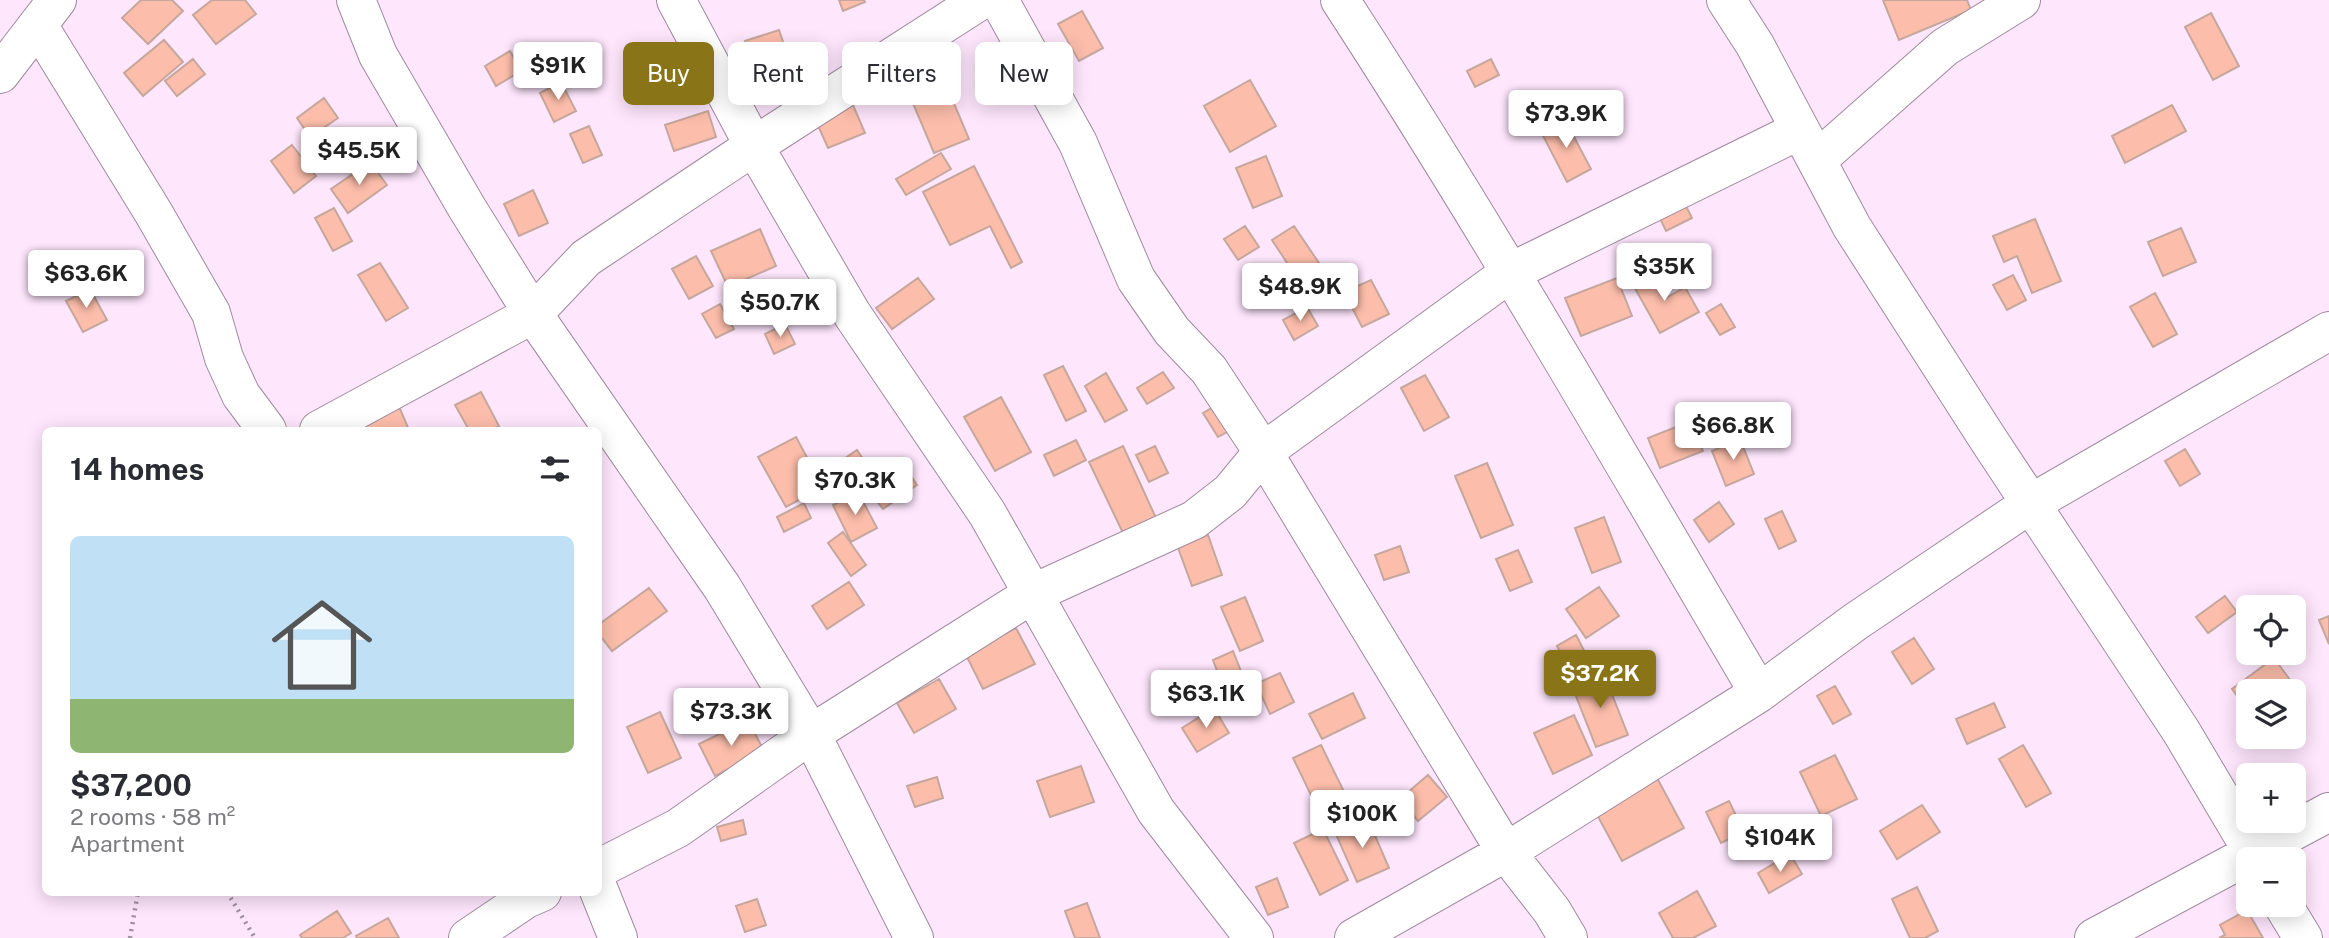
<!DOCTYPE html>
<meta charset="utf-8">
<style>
body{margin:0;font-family:"Public Sans",sans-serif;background:#f7f7f7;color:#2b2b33;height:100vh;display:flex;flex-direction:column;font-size:26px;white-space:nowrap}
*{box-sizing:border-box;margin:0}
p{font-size:23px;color:#7c7c81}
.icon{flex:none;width:38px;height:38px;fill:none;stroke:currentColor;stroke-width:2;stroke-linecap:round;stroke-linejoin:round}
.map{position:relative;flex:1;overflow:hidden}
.sheet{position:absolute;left:42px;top:427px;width:560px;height:469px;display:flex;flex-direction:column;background:#fff;border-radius:10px;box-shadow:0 4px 18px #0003}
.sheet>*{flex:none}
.hud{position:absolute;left:623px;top:42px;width:665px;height:63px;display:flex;gap:14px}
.tools{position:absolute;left:2236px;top:595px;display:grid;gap:14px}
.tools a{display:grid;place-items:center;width:70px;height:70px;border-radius:10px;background:#fff;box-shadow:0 4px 18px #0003;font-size:35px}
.price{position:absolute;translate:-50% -60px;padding:0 16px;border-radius:7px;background:#fff;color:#222;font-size:23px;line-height:46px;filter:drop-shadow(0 2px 4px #0008)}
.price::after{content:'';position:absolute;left:50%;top:42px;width:21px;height:16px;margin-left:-10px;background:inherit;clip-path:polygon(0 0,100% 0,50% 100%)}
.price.on{background:#897417;color:#fff}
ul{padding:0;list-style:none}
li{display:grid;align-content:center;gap:14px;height:371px;padding:0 28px}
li+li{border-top:2px solid #e1e1e2}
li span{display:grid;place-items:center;height:217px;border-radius:10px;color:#555}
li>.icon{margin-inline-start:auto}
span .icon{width:126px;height:126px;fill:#fffc;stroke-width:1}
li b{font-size:30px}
h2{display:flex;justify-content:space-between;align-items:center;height:84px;padding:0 28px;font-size:30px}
.chip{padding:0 24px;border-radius:10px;background:#fff;box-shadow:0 4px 18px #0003;font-size:24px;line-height:63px}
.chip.on{background:#897417;color:#fff}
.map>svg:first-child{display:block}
</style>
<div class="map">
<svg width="2329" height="938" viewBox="0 0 2329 938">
<rect width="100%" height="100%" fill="#fee6fd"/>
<path fill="#fcbdaa" stroke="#c6a79d" stroke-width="2" d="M141,0h31l11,11 -35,33 -26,-26z
M212,0h33l11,14 -40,30 -23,-29z
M839,0h25l1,2 -22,9z
M1883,0h84l4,10 -72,30z
M1082,11l21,37 -24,13 -21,-37z
M2211,13l28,53 -26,14 -28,-53z
M779,30l18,52 -34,12 -18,-53z
M164,40l19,22 -40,34 -19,-23z
M510,51l11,20 -25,15 -11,-20z
M933,54l36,85 -35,14 -36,-85z
M193,59l12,15 -28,22 -12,-15z
M1491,59l8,16 -24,12 -8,-16z
M1250,80l26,46 -46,26 -26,-46z
M561,82l15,29 -22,11 -14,-29z
M324,98l14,20 -28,19 -13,-19z
M853,105l12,28 -37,15 -12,-27z
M2172,105l14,26 -61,32 -13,-27z
M708,111l8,26 -42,14 -9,-26z
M1564,118l27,51 -24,13 -27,-52z
M589,126l13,29 -19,8 -13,-29z
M292,145l24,31 -22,17 -23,-32z
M941,153l10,16 -45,26 -10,-16z
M1266,156l16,40 -29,12 -17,-40z
M370,162l17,23 -39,28 -17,-24z
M974,166l48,96 -11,6 -21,-42 -40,19 -27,-53z
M533,190l15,33 -29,13 -15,-32z
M1682,198l10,20 -26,13 -10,-21z
M334,208l18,33 -19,10 -18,-33z
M2035,219l26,62 -29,12 -15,-37 -13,6 -11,-26z
M1245,226l14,21 -21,13 -14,-21z
M1294,226l25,37 -22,15 -25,-38z
M2181,228l15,34 -33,14 -15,-34z
M760,229l16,37 -48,21 -17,-36z
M696,256l17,30 -24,13 -17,-30z
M380,263l28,45 -22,13 -28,-46z
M1651,272l15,26 19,-11 14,25 -39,21 -28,-50z
M2013,275l13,25 -19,10 -14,-25z
M918,278l16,21 -42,30 -16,-21z
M1617,278l15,38 -51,20 -16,-38z
M1371,280l18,34 -27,13 -18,-35z
M90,289l17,31 -24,12 -17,-31z
M2155,293l22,41 -24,13 -23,-40z
M720,304l14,25 -18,9 -14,-24z
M1721,304l14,23 -15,8 -14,-22z
M1307,307l11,19 -24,14 -11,-20z
M785,324l10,20 -21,10 -9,-20z
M1063,366l23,45 -20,10 -22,-46z
M1163,372l11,16 -27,16 -10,-16z
M1106,373l21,37 -22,12 -20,-36z
M1425,375l24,42 -25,14 -23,-43z
M481,392l18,34 -8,4h-22l-14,-25z
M1001,397l30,55 -36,19 -31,-54z
M1220,403l14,25 -16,9 -15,-24z
M398,404l11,26h-69z
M1691,421l12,30 -43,17 -12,-30z
M796,437l27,50 -37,20 -28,-50z
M1740,439l14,35 -28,12 -14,-35z
M1076,440l10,20 -32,16 -10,-21z
M1123,446l33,72 -33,15 -34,-71z
M1155,446l13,27 -19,9 -13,-27z
M2185,449l15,25 -20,12 -15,-25z
M857,450l14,21 -39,26 -14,-20z
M901,461l16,24 -34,24 -18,-23z
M1487,463l26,62 -32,13 -26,-62z
M858,492l19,36 -26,14 -18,-37z
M1719,502l15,22 -25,18 -15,-22z
M804,503l7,15 -27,14 -7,-15z
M1782,511l14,30 -17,8 -14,-30z
M1604,517l17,45 -29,11 -17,-45z
M843,532l23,33 -15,11 -23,-33z
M1208,535l14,40 -30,11 -15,-41z
M1400,546l9,26 -25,8 -9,-25z
M1518,550l14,32 -22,9 -14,-32z
M849,582l15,23 -37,24 -15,-23z
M1599,587l20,29 -33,22 -20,-29z
M649,588l18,23 -55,40 -14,-18v-8z
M2225,596l12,16 -29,21 -12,-16z
M1245,597l18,44 -23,10 -19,-44z
M2329,616v28l-10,-24z
M1016,628l19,36 -52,25 -18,-36z
M1576,635l16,31 -20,10 -15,-30z
M1914,638l20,31 -22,15 -20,-32z
M1233,651l13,33 -21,8 -12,-32z
M2274,658l19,26 -10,7h-34v21l-17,-23z
M1280,673l14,29 -24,12 -14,-30z
M1604,674l24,61 -32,12 -24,-61z
M939,679l17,30 -42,24 -17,-30z
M1835,686l16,28 -18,10 -16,-28z
M1353,693l12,25 -43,21 -13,-25z
M1994,703l11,24 -38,17 -11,-25z
M1214,708l15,25 -32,19 -15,-24z
M660,712l21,46 -33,15 -21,-46z
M1574,715l18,40 -39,19 -19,-41z
M748,720l16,31 -49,25 -16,-32z
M1321,745l35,71 -28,14 -35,-72z
M2023,745l28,48 -25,14 -27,-48z
M1835,755l22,44 -36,17 -21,-44z
M1081,766l13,36 -44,15 -13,-36z
M1428,775l19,22 -29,24 -18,-22z
M937,777l6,21 -28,9 -8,-21z
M1657,778l27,50 -62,33 -27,-50z
M1729,801l15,31 -23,11 -15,-31z
M1922,805l18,27 -43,27 -17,-28z
M1367,817l22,51 -32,14 -22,-50z
M743,820l3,14 -25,7 -4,-14z
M1323,829l25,51 -28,15 -26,-52z
M1790,854l12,20 -33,19 -11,-20z
M1277,878l11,29 -20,8 -12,-28z
M1917,887l21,44 -13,7h-15l-18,-39z
M1697,891l19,35 -23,12h-20l-14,-25z
M757,899l9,26 -21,7 -9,-26z
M1087,903l13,35h-25l-10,-27z
M2247,910l16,28h-44l6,-3 -5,-10z
M337,911l14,22 -8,5h-41l-2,-3z
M388,918l11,20h-42l-1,-2z"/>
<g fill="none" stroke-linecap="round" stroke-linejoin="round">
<defs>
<path id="street" d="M356,0l22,55 89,153 66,106 189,273 89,147 103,204
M676,0l78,146 98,168 135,199 169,298 98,127
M999,0l79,143 58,136 36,52 37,39 54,82 243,400 46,59 16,27
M1340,0c147,226 282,461 419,693
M1726,0l29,45 97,182 136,212 193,292 76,128
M38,25l115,187 58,101 13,45 17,37 26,35
M1817,160l128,-113 76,-47
M319,430l214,-116 53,-56 168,-112 227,-146
M598,869l80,-41 133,-94 223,-141 160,-73 36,-28 33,-40 248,-180 289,-142
M598,888l20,50
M2283,905l20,33
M468,938l58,-39 16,-7
M1354,938l152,-86 253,-159 96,-71 175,-118 299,-173
M2094,938l235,-126"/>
<path id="secondary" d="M0,74l57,-74"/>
</defs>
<use href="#street" stroke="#9f899e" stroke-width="40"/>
<use href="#secondary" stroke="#9f899e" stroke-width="40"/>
<path stroke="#9f8e9e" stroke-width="4.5" stroke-dasharray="2 5" stroke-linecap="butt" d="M227,892l28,46
M130,938l8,-46"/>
<use href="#street" stroke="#fff" stroke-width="38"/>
<use href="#secondary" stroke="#fff" stroke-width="38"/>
</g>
</svg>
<div class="tools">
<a><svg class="icon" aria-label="locate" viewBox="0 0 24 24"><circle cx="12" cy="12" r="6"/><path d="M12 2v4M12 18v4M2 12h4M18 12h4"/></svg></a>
<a><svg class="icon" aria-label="layers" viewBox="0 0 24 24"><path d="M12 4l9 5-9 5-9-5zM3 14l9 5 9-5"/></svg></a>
<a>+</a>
<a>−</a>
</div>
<b class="price" style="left:558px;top:102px">$91K</b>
<b class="price" style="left:1566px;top:150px">$73.9K</b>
<b class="price" style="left:359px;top:187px">$45.5K</b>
<b class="price" style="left:1664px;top:303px">$35K</b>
<b class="price" style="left:86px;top:310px">$63.6K</b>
<b class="price" style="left:1300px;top:323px">$48.9K</b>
<b class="price" style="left:780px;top:339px">$50.7K</b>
<b class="price" style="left:1733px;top:462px">$66.8K</b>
<b class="price" style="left:855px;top:517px">$70.3K</b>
<b class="price on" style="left:1600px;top:710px">$37.2K</b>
<b class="price" style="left:1206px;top:730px">$63.1K</b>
<b class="price" style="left:731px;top:748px">$73.3K</b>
<b class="price" style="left:1362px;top:850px">$100K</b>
<b class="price" style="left:1780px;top:874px">$104K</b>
<div class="hud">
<a class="chip on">Buy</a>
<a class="chip">Rent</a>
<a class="chip">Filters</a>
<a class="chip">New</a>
</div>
<section class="sheet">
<h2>14 homes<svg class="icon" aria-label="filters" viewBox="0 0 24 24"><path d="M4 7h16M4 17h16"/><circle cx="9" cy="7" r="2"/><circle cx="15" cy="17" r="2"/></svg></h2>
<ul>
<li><span style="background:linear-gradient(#bfe0f5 75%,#8fb573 0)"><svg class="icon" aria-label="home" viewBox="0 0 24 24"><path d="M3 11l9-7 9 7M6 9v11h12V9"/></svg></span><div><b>$37,200</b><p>2 rooms · 58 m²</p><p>Apartment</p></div></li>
</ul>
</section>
</div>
